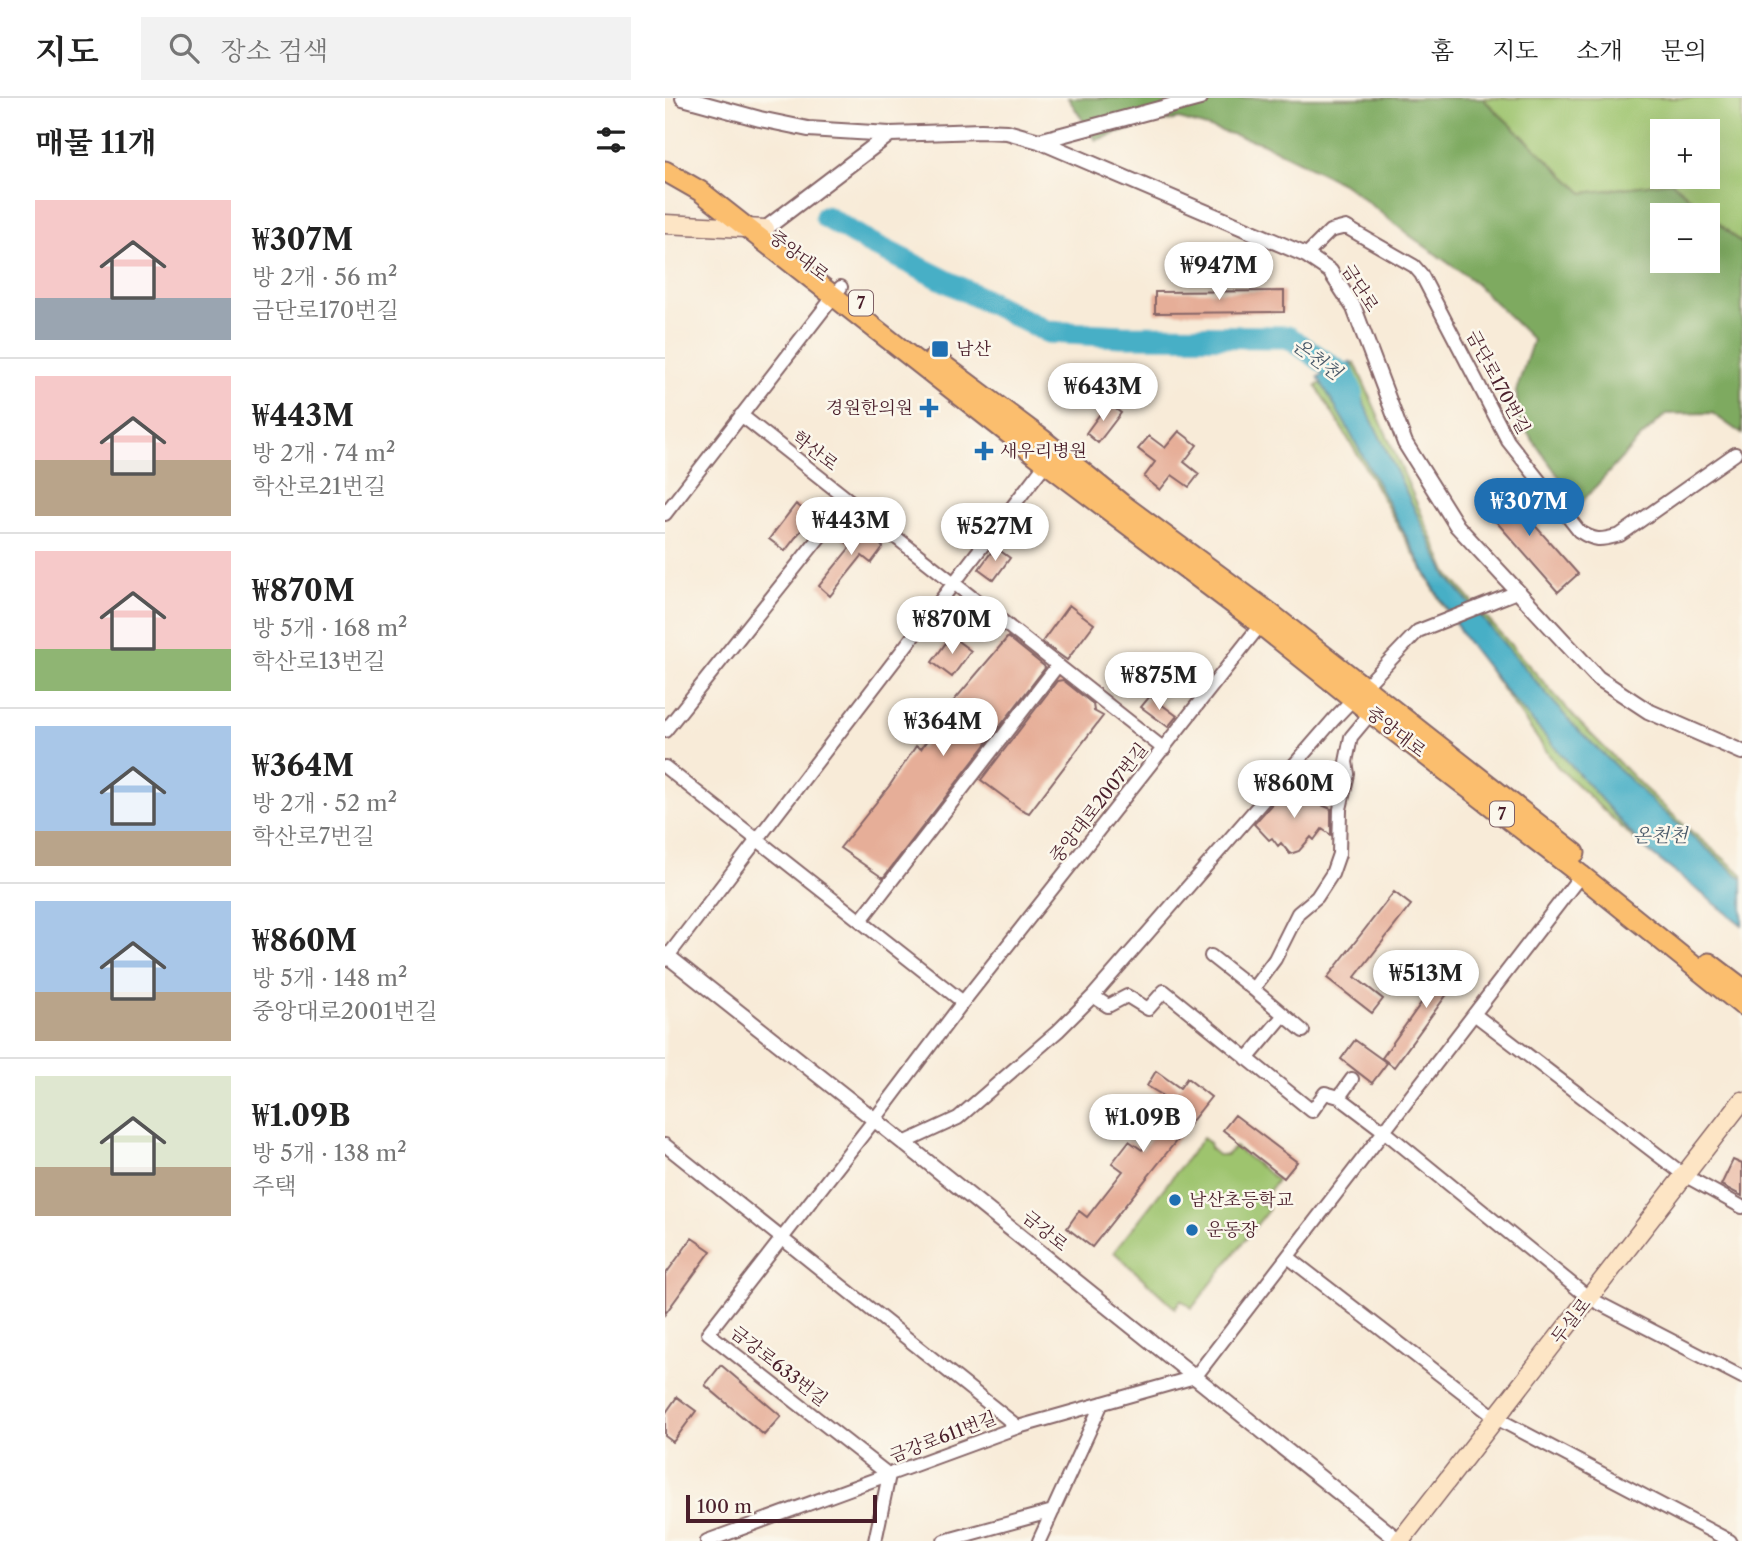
<!DOCTYPE html>
<html lang="ko">
<meta charset="utf-8">
<style>
body{margin:0;font-family:"Libre Caslon Text","Noto Serif KR",serif;background:#f2f2f2;color:#222;height:100vh;display:flex;flex-direction:column;font-size:26px;white-space:nowrap}
*{box-sizing:border-box;margin:0}
p{font-size:23px;color:#767676}
.icon{flex:none;width:38px;height:38px;fill:none;stroke:currentColor;stroke-width:2;stroke-linecap:round;stroke-linejoin:round}
.map{position:relative;flex:1;overflow:hidden}
.details{display:flex;flex-direction:column;background:#fff;width:665px}
.details>*{flex:none}
.tools{position:absolute;left:985px;top:21px;display:grid;gap:14px}
.tools a{display:grid;place-items:center;width:70px;height:70px;border-radius:0px;background:#fff;box-shadow:0 7px 28px #0002;font-size:35px}
.scale{position:absolute;left:21px;bottom:18px;width:191px;box-sizing:border-box;padding-left:7px;border:4px solid #4a1f2b;border-top:0;font-size:19px;line-height:24px;white-space:nowrap;color:#4a1f2b;-webkit-text-stroke:5px #fbf7ec;paint-order:stroke}
.price{position:absolute;translate:-50% -60px;padding:0 16px;border-radius:24px;background:#fff;color:#222;font-size:23px;line-height:46px;filter:drop-shadow(0 2px 4px #0008)}
.price::after{content:'';position:absolute;left:50%;top:42px;width:21px;height:16px;margin-left:-10px;background:inherit;clip-path:polygon(0 0,100% 0,50% 100%)}
.price.on{background:#1f6fb2;color:#fff}
ul{padding:0;list-style:none}
li{display:flex;align-items:center;gap:21px;height:175px;padding:0 35px}
li+li{border-top:2px solid #e0e0e0}
li span{display:grid;place-items:center;flex:none;width:196px;height:140px;border-radius:0px;color:#555}
li>.icon{margin-inline-start:auto}
span .icon{width:84px;height:84px;fill:#fffc;stroke-width:1}
li b{font-size:30px}
h2{display:flex;justify-content:space-between;align-items:center;height:84px;padding:0 35px;font-size:30px}
header{display:flex;align-items:center;gap:42px;box-sizing:border-box;height:98px;padding:0 35px;background:#fff;border-bottom:2px solid #e0e0e0}
header strong{font-size:33px}
nav{display:flex;gap:38px;margin-inline-start:auto;font-size:24px}
.search{width:490px;height:63px;background:#f2f2f2;display:flex;align-items:center;gap:18px;box-sizing:border-box;padding:0 24px;border-radius:0px;color:#767676;font-size:26px}
main{display:flex;flex:1;min-height:0}
.map>svg:first-child{display:block}
</style>
<header>
<strong>지도</strong>
<div class="search"><svg class="icon" aria-label="search" viewBox="0 0 24 24"><circle cx="10" cy="10" r="6"/><path d="M15 15l6 6"/></svg>장소 검색</div>
<nav><a>홈</a><a>지도</a><a>소개</a><a>문의</a></nav>
</header>
<main>
<section class="details">
<h2>매물 11개<svg class="icon" aria-label="filters" viewBox="0 0 24 24"><path d="M4 7h16M4 17h16"/><circle cx="9" cy="7" r="2"/><circle cx="15" cy="17" r="2"/></svg></h2>
<ul>
<li><span style="background:linear-gradient(#f6c9c9 70%,#9aa5b1 0)"><svg class="icon" aria-label="home" viewBox="0 0 24 24"><path d="M3 11l9-7 9 7M6 9v11h12V9"/></svg></span><div><b>₩307M</b><p>방 2개 · 56 m²</p><p>금단로170번길</p></div></li>
<li><span style="background:linear-gradient(#f6c9c9 60%,#b9a48a 0)"><svg class="icon" aria-label="home" viewBox="0 0 24 24"><path d="M3 11l9-7 9 7M6 9v11h12V9"/></svg></span><div><b>₩443M</b><p>방 2개 · 74 m²</p><p>학산로21번길</p></div></li>
<li><span style="background:linear-gradient(#f6c9c9 70%,#8fb573 0)"><svg class="icon" aria-label="home" viewBox="0 0 24 24"><path d="M3 11l9-7 9 7M6 9v11h12V9"/></svg></span><div><b>₩870M</b><p>방 5개 · 168 m²</p><p>학산로13번길</p></div></li>
<li><span style="background:linear-gradient(#a9c7e8 75%,#b9a48a 0)"><svg class="icon" aria-label="home" viewBox="0 0 24 24"><path d="M3 11l9-7 9 7M6 9v11h12V9"/></svg></span><div><b>₩364M</b><p>방 2개 · 52 m²</p><p>학산로7번길</p></div></li>
<li><span style="background:linear-gradient(#a9c7e8 65%,#b9a48a 0)"><svg class="icon" aria-label="home" viewBox="0 0 24 24"><path d="M3 11l9-7 9 7M6 9v11h12V9"/></svg></span><div><b>₩860M</b><p>방 5개 · 148 m²</p><p>중앙대로2001번길</p></div></li>
<li><span style="background:linear-gradient(#dfe7d0 65%,#b9a48a 0)"><svg class="icon" aria-label="home" viewBox="0 0 24 24"><path d="M3 11l9-7 9 7M6 9v11h12V9"/></svg></span><div><b>₩1.09B</b><p>방 5개 · 138 m²</p><p>주택</p></div></li>
</ul>
</section>
<div class="map">
<svg width="1077" height="1443" viewBox="0 0 1077 1443">
<rect width="100%" height="100%" fill="#fbf7ec"/>
<filter id="ink" filterUnits="userSpaceOnUse"><feTurbulence type="fractalNoise" baseFrequency=".0143" numOctaves="2"/><feDisplacementMap in="SourceGraphic" scale="14" xChannelSelector="R" yChannelSelector="G"/><feConvolveMatrix kernelMatrix="1 2 1 2 8 2 1 2 1" color-interpolation-filters="sRGB"/></filter>
<filter id="wash" filterUnits="userSpaceOnUse"><feTurbulence type="fractalNoise" baseFrequency=".00686" numOctaves="4" result="noise"/><feDisplacementMap in="SourceGraphic" scale="28" xChannelSelector="R" yChannelSelector="G"/><feGaussianBlur stdDeviation="1.57" result="paint"/><feColorMatrix in="noise" values="0 0 0 0 0 0 0 0 0 0 0 0 0 0 0 0 0 1.4 0 .05"/><feComposite in="paint" operator="in"/></filter>
<g filter="url(#wash)">
<rect width="100%" height="100%" fill="#f8ebd8"/>
<path fill="#9ec46e" stroke="#74724c" stroke-width="2" fill-rule="evenodd" d="M817,0h260v146l-70,-62 -89,11zM998,33h45v46h-45z
M690,265l93,211 129,146 66,67 42,39 57,48v50l-109,-86 -76,-72 -115,-162 -80,-142 -46,-76z
M538,1040l7,5v5l8,7h8l9,-8 42,33 -16,23 8,6 -77,99 -11,-8 -6,8 -61,-56z"/>
<path fill="#7eaa61" stroke="#646446" stroke-width="2" fill-rule="evenodd" d="M403,0h414l101,95 89,-11 70,62v190l-30,-21 -46,1 -27,25 -60,66 -59,-83 -4,-31 17,-51 -61,-60 -63,-45 -63,-50 -84,-42 -83,-24 -36,6 -47,15zM998,117h45v46h-45z"/>
<path fill="#47afc6" stroke="#486778" stroke-width="2" d="M686,264l14,44 82,171 127,149 83,80 85,73v46l-99,-78 -133,-151 -45,-57 -31,-51 -88,-163 -28,-48z"/>
<g fill="none" stroke-linecap="round" stroke-linejoin="round">
<path stroke="#47afc6" stroke-width="23" d="M161,119l40,24 182,91 74,4 166,1 56,38 8,18"/>
</g>
<g id="blocks">
<path fill="#e6ae98" d="M619,193v21l-129,1v-21z
M443,305l13,10 -23,30 -12,-10z
M514,333l18,14 -13,17 15,12 -10,13 -17,-12 -12,15 -16,-13 11,-15 -17,-13 11,-13 16,12z
M834,387l79,89 -20,18 -79,-90z
M131,406l16,12 -27,35 -16,-12z
M189,426l29,23 -12,16 -9,-7 -32,40 -11,-10 32,-40 -9,-7z
M330,449l15,11 -16,22 -15,-11z
M404,507l25,19 -27,36 -25,-18z
M286,538l20,15 -19,26 -20,-15z
M343,539l36,29 1,2 -162,210 -43,-30 50,-63 26,-39 5,3 30,-45z
M398,582l30,24 1,7 9,5 -74,97 -9,-4 -39,-29 76,-99z
M485,598l27,20 -9,11 -27,-20z
M630,680l6,18 30,13v26l-9,-6 -8,11 -3,-3 -12,14 -9,3 -9,-11 -3,3 -6,-8 -3,2 -15,-16z
M729,794l17,13 -56,72 28,22 -11,14 -45,-35z
M791,856l13,10 -75,103 -12,-9z
M690,942l32,23 -15,20 -31,-24z
M491,973l24,17 7,-10 24,19 -119,150 -25,-19 12,-17 8,6 36,-46 -11,-8 17,-22 13,9 22,-29 -14,-11 12,-15 -15,-9z
M570,1017l62,47 -13,16 -61,-48z
M1068,1062l9,4v32l-21,-11z
M27,1140l19,13 -46,63v-39z
M56,1267l60,51 -17,19 -59,-50z
M12,1299l19,14 -23,31 -8,-6v-22z"/>
</g>
</g>
<g filter="url(#ink)">
<use href="#blocks" fill-opacity="0" stroke="#876668" stroke-width="2"/>
<g fill="none" stroke-linecap="round" stroke-linejoin="round">
<defs>
<path id="minor" d="M641,157l24,-24 16,-4 68,39 7,8 87,167 71,90c17,11 22,9 41,4l115,-81
M76,317l423,334
M0,416l176,-227
M0,633l184,-231
M0,669l298,235
M196,822l197,-255
M546,858l42,33
M0,862l384,-501
M428,898l15,10 19,-10 21,13 16,-18 148,120 13,-18 14,4 45,34 205,167 153,79
M809,916l210,161 58,32
M619,917l19,16
M582,961l37,-44 -31,-26 22,-30 23,-46 19,-16 15,-23 7,-20 1,-45 8,-35 -2,-12 5,-25 20,-24
M674,999l13,-18
M239,1045l54,-25 100,-87 35,-35 241,-277 84,-88 99,-39
M0,1047l353,282
M623,1159l208,161 234,123
M42,1443l311,-114 177,-50 386,-502
M210,1443l14,-66 -181,-142 167,-214 88,-117 302,-383
M279,1443l109,-30
M374,1443l63,-138"/>
<path id="tertiary" d="M18,0l77,21 48,10 82,5 91,-3 26,1 32,9 267,114 24,16 24,37 51,135 52,83 141,152 50,33 94,41
M374,43l161,-43
M100,131l125,-95
M0,856l239,189 495,398"/>
<path id="secondary" d="M0,126l100,5
M735,1443l342,-440"/>
<path id="primary" d="M0,73l35,20 346,272 215,162 110,88 210,162 161,130
M269,260l108,81 80,65 148,109 305,240
M1044,865l33,25"/>
</defs>
<use href="#minor" stroke="#876668" stroke-width="16"/>
<use href="#tertiary" stroke="#876668" stroke-width="18"/>
<use href="#secondary" stroke="#876668" stroke-width="21"/>
<use href="#primary" stroke="#876668" stroke-width="23"/>
<use href="#minor" stroke="#fff" stroke-width="12"/>
<use href="#tertiary" stroke="#fff" stroke-width="14"/>
<use href="#secondary" stroke="#fde5c5" stroke-width="18"/>
<use href="#primary" stroke="#fbbe6e" stroke-width="19"/>
</g>
</g>
<g fill="#1f6fb2" stroke="#fbf7ec" stroke-width="2.5">
<rect x="266" y="242" width="18" height="18" rx="3.5"/>
<path d="M260.5 299.5h7v7h7v7h-7v7h-7v-7h-7v-7h7z"/>
<path d="M315.5 342.5h7v7h7v7h-7v7h-7v-7h-7v-7h7z"/>
<circle cx="510" cy="1102" r="7"/>
<circle cx="527" cy="1132" r="7"/>
</g>
<g text-anchor="middle" dominant-baseline="central" stroke-width="5" stroke-linejoin="round" paint-order="stroke">
<g fill="#fbf7ec" stroke="#7f6065" stroke-width="2">
<rect x="184" y="192.5" width="24" height="25" rx="5"/>
<rect x="825" y="703.5" width="24" height="25" rx="5"/>
</g>
<g font-size="16" font-weight="bold" fill="#4a1f2b">
<text x="196" y="205">7</text>
<text x="837" y="716">7</text>
</g>
<g font-size="18" fill="#4a1f2b" stroke="#fbf7ec">
<text transform="translate(134 158) rotate(38)">중앙대로</text>
<text transform="translate(695 190) rotate(58)">금단로</text>
<text transform="translate(833 284) rotate(62)">금단로170번길</text>
<text transform="translate(150 353) rotate(38)">학산로</text>
<text transform="translate(731 634) rotate(38)">중앙대로</text>
<text transform="translate(434 705) rotate(-52)">중앙대로2007번길</text>
<text transform="translate(380 1133) rotate(39)">금강로</text>
<text transform="translate(906 1223) rotate(-52)">두실로</text>
<text transform="translate(114 1268) rotate(38)">금강로633번길</text>
<text transform="translate(278 1339) rotate(-21)">금강로611번길</text>
</g>
<g font-size="18" fill="#4a1f2b" stroke="#fbf7ec" text-anchor="start">
<text x="291" y="251">남산</text>
<text x="248" y="310" text-anchor="end">경원한의원</text>
<text x="335" y="353">새우리병원</text>
<text x="524" y="1102">남산초등학교</text>
<text x="541" y="1132">운동장</text>
</g>
<g font-size="19" font-style="italic" fill="#495969" stroke="#fbf7ec">
<text transform="translate(652 261) rotate(36)">온천천</text>
<text x="995" y="737">온천천</text>
</g>
</g>
</svg>
<div class="tools">
<a>+</a>
<a>−</a>
</div>
<div class="scale">100 m</div>
<b class="price" style="left:554px;top:204px">₩947M</b>
<b class="price" style="left:438px;top:325px">₩643M</b>
<b class="price on" style="left:864px;top:440px">₩307M</b>
<b class="price" style="left:186px;top:459px">₩443M</b>
<b class="price" style="left:330px;top:465px">₩527M</b>
<b class="price" style="left:287px;top:558px">₩870M</b>
<b class="price" style="left:494px;top:614px">₩875M</b>
<b class="price" style="left:278px;top:660px">₩364M</b>
<b class="price" style="left:629px;top:722px">₩860M</b>
<b class="price" style="left:761px;top:912px">₩513M</b>
<b class="price" style="left:478px;top:1056px">₩1.09B</b>
</div>
</main>
